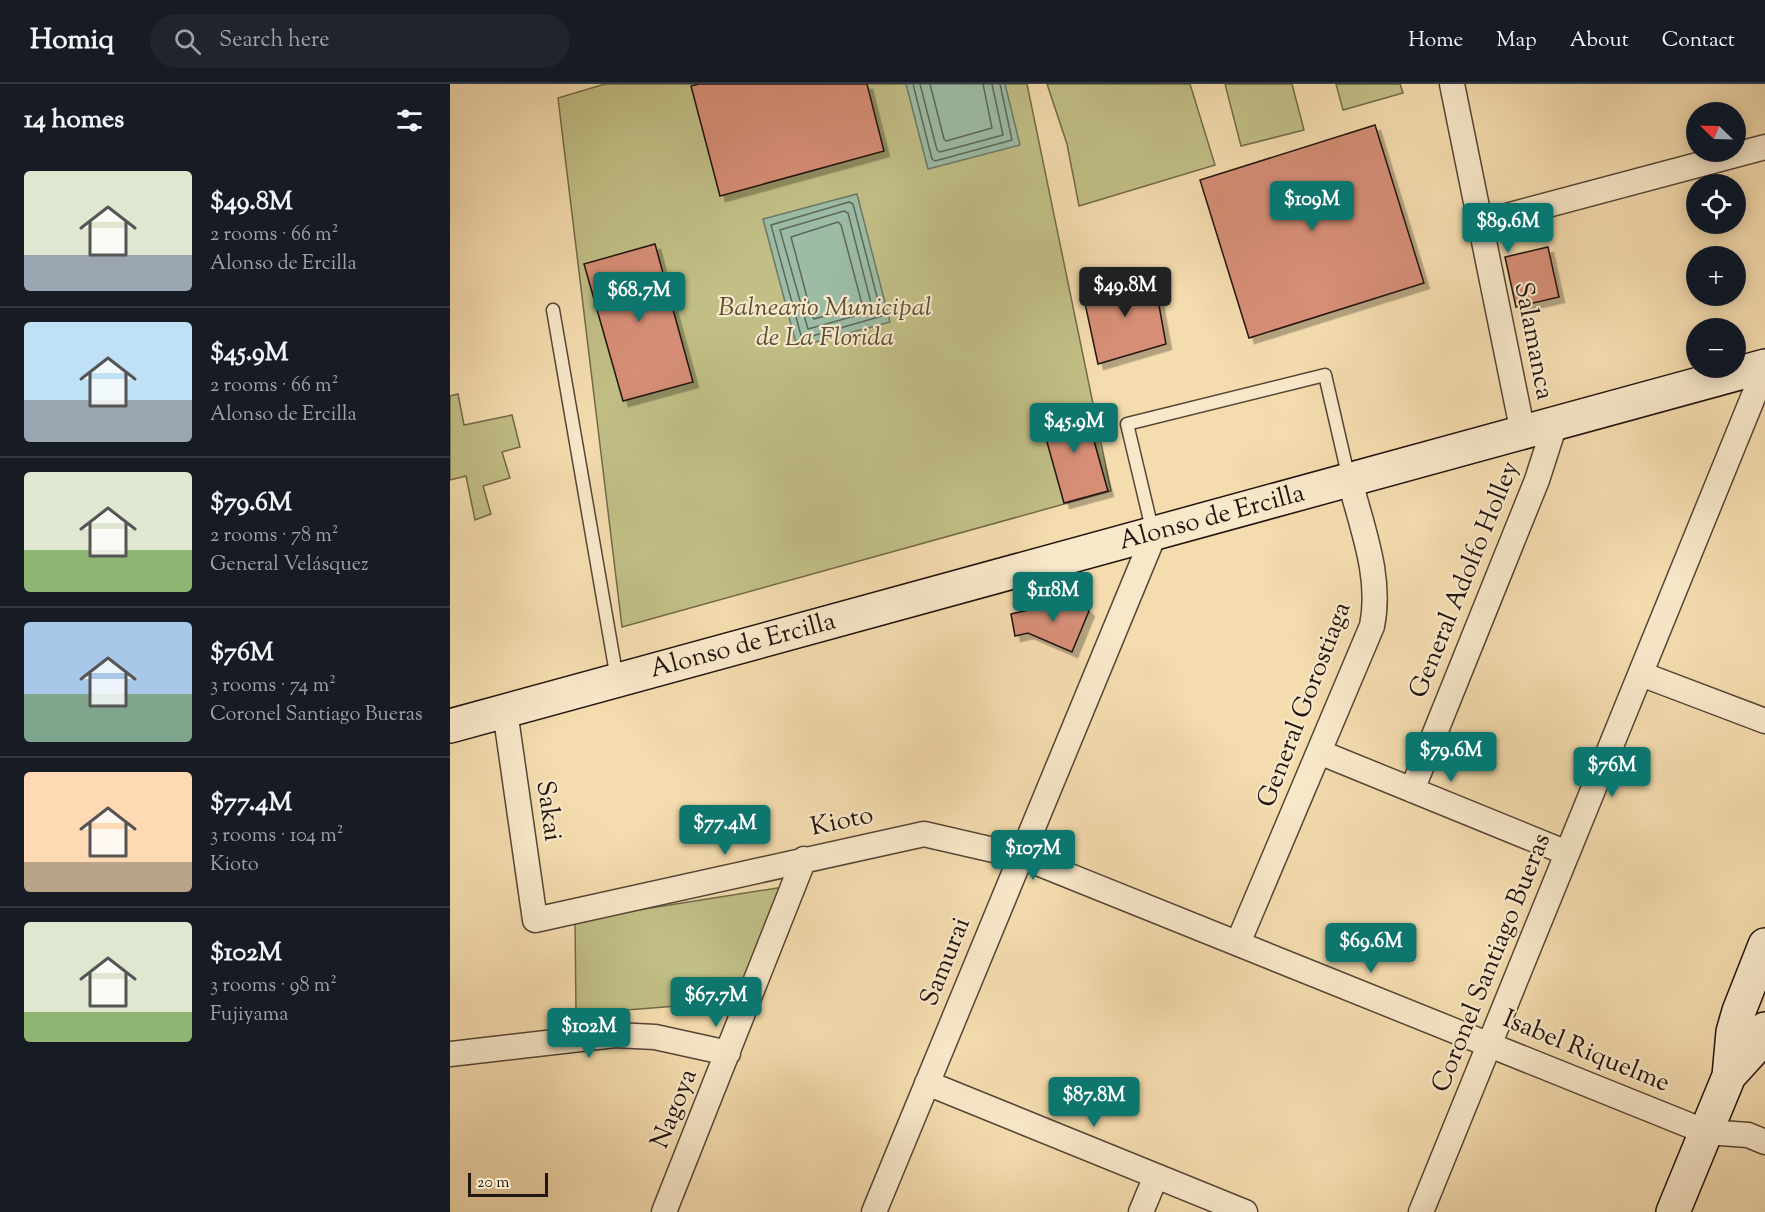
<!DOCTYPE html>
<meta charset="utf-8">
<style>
body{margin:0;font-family:"Sorts Mill Goudy",serif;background:#20242c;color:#f1f3f6;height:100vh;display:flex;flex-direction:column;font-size:22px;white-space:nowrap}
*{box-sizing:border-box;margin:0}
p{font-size:20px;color:#9ea1a6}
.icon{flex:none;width:33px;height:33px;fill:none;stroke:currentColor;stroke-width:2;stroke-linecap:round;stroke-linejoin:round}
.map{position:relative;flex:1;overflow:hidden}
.details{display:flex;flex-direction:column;background:#171b24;width:450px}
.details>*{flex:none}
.needle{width:39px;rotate:293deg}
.tools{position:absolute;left:1236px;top:18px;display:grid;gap:12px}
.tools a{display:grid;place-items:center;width:60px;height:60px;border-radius:50%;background:#171b24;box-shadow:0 3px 15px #0003;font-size:30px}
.scale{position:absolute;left:18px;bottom:15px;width:80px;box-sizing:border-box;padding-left:6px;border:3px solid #22140e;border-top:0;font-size:16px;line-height:21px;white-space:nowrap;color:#22140e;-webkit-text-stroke:4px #f8e8ca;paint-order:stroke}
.price{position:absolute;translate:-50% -51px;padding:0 14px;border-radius:6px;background:#0f766e;color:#fff;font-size:20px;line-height:39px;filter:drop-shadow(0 2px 3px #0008)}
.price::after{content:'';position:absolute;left:50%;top:36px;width:18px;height:14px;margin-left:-9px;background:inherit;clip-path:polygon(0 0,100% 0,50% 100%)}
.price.active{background:#222;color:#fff}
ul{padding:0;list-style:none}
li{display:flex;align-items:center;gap:18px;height:150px;padding:0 24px}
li+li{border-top:2px solid #363941}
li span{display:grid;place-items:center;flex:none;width:168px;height:120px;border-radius:6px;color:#555}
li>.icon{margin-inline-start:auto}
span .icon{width:72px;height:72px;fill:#fffc;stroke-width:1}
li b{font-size:26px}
h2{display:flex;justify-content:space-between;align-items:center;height:72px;padding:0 24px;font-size:26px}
header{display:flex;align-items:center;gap:36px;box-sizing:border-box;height:84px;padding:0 30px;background:#171b24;border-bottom:2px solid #363941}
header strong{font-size:28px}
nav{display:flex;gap:33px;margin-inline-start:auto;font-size:21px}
.search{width:420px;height:54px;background:#20242c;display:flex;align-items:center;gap:15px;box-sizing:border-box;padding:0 21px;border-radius:33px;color:#9ea1a6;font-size:22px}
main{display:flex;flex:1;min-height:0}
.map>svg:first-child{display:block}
</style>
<header>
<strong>Homiq</strong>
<div class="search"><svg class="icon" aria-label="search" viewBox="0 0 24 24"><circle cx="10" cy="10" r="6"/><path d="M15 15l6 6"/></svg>Search here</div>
<nav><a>Home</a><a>Map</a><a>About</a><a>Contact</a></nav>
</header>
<main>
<section class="details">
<h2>14 homes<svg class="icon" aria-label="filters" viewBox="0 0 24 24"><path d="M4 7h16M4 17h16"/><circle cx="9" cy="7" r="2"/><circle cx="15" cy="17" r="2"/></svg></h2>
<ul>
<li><span style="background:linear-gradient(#dfe7d0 70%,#9aa5b1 0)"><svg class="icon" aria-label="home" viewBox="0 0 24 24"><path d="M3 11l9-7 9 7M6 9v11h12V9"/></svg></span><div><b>$49.8M</b><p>2 rooms · 66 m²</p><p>Alonso de Ercilla</p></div></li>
<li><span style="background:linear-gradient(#bfe0f5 65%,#9aa5b1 0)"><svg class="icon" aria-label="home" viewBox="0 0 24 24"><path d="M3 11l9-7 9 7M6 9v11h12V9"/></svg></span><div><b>$45.9M</b><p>2 rooms · 66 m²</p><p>Alonso de Ercilla</p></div></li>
<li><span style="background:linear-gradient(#dfe7d0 65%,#8fb573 0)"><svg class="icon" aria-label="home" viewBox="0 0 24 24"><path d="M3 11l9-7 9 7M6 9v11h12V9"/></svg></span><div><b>$79.6M</b><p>2 rooms · 78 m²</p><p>General Velásquez</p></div></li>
<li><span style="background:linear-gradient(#a9c7e8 60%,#7fa58c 0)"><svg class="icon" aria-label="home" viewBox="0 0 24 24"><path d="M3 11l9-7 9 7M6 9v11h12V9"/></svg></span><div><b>$76M</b><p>3 rooms · 74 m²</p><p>Coronel Santiago Bueras</p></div></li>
<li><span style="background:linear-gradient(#ffd9b3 75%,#b9a48a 0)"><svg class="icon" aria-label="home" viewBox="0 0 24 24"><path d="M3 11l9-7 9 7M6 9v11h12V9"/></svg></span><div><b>$77.4M</b><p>3 rooms · 104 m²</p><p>Kioto</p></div></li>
<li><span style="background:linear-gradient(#dfe7d0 75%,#8fb573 0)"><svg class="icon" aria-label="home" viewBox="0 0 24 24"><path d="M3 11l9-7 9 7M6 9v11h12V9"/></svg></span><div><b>$102M</b><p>3 rooms · 98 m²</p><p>Fujiyama</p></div></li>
</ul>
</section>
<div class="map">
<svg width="1315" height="1128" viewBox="0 0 1315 1128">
<defs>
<filter id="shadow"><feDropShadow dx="5.5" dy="5.5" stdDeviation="0" flood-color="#0004"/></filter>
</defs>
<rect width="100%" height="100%" fill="#f4dcae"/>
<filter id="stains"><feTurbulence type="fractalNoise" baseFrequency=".00333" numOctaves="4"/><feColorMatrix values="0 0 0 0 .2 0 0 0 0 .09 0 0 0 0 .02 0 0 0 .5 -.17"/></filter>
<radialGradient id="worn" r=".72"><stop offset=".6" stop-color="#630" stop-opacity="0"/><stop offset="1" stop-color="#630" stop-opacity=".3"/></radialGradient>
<path fill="#c1bf86" stroke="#726a4a" stroke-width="1.5" d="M155,0h422l84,407 -489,136 -64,-529z
M597,0h143l25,81 -136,41 -12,-62z
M775,0h67l12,46 -63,16z
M886,0h64l3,9 -60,17z
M8,310l6,31 48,-10 8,32 -18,5 8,26 -27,8 8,28 -16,6 -9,-44 -16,4v-84z
M340,802l-49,115 -165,13 -1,-94z"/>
<path fill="#9cbca6" stroke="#6b7969" stroke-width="1.5" d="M456,0h99l15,61 -92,24z
M407,110l33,128 -93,25 -34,-128z"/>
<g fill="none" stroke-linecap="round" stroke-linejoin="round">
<path stroke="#5f685a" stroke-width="1.5" d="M463,0l19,75 3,2 77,-21 -12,-56
M470,0l17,66 3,2 63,-17 -11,-51
M480,0l14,55 2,2 46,-13 -9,-44
M399,118l4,2 29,112 -80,23 -31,-114z
M394,127l4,2 25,98 -65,18 -28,-99z
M388,138l3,3 21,79 -2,3 -46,12 -2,-3 -21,-79z"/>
</g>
<path fill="#d68e77" stroke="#22140e" stroke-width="1.5" filter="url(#shadow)" d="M249,0h168l17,67 -164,45 -29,-110z
M925,41l49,158 -175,55 -49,-158z
M205,160l38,138 -70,19 -39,-137z
M1098,163l11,50 -43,10 -11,-50z
M703,188l13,72 -68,20 -15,-70z
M634,321l24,86 -44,12 -24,-86z
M626,515l13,12 -17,41 -44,-19 -13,3 -4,-22z"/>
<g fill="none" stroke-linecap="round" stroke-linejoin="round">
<defs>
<path id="lane" d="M103,226l64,369
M703,449l-26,-109 198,-49 24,104"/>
<path id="street" d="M1002,0l71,349
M1030,139l285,-76
M1191,590l124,47
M55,627l30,209 389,-86 96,22 686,276 42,3 17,7
M869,668l248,101
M962,706l125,-310 18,-56
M788,859l134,-317c10,-49 -10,-98 -22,-145
M0,970l165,-19 40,2 73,16
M477,999l318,129
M214,1128l140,-353
M424,1128l280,-677
M691,1128l15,-36
M971,1128l344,-844"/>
<path id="secondary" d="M0,642l1315,-360
M1279,992l27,-30 9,-17
M1223,1128l56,-136 4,-44 6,-21 26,-66"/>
</defs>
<use href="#lane" stroke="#564636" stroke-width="15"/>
<use href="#street" stroke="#564636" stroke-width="27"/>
<use href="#secondary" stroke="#22140e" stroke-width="36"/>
<use href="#lane" stroke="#f8e8ca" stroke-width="12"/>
<use href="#street" stroke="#f8e8ca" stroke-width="24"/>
<use href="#secondary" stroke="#f8e8ca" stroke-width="33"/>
</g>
<g text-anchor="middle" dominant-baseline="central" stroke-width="4.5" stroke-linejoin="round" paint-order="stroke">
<g font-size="26" font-style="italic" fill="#5a5038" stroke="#f8e8ca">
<text x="375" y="224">Balneario Municipal<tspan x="375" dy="30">de La Florida</tspan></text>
</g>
<g font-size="26" fill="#22140e" stroke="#f8e8ca">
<text transform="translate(1083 257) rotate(79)">Salamanca</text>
<text transform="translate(762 434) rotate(-15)">Alonso de Ercilla</text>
<text transform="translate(1015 496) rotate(-68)">General Adolfo Holley</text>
<text transform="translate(293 562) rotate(-15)">Alonso de Ercilla</text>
<text transform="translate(855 621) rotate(-69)">General Gorostiaga</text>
<text transform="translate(98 727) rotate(82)">Sakai</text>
<text transform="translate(392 738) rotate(-12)">Kioto</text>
<text transform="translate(496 878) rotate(-68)">Samurai</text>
<text transform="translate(1042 879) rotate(-68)">Coronel Santiago Bueras</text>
<text transform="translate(1136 968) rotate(22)">Isabel Riquelme</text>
<text transform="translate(225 1025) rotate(-68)">Nagoya</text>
</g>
</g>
<rect width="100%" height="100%" filter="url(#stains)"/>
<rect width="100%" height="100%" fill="url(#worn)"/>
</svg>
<div class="tools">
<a><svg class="needle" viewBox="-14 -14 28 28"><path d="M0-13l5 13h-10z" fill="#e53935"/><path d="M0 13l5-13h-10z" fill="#9ea1a6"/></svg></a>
<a><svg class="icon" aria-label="locate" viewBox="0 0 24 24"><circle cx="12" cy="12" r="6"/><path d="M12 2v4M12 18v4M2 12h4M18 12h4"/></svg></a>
<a>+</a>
<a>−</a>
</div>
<div class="scale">20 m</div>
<b class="price" style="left:862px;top:148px">$109M</b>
<b class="price" style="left:1058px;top:170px">$89.6M</b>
<b class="price active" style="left:675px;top:234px">$49.8M</b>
<b class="price" style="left:189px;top:239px">$68.7M</b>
<b class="price" style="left:624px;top:370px">$45.9M</b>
<b class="price" style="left:603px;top:539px">$118M</b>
<b class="price" style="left:1001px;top:699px">$79.6M</b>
<b class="price" style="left:1162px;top:714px">$76M</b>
<b class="price" style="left:275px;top:772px">$77.4M</b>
<b class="price" style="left:583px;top:797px">$107M</b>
<b class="price" style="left:921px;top:890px">$69.6M</b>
<b class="price" style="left:266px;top:944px">$67.7M</b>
<b class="price" style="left:139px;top:975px">$102M</b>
<b class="price" style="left:644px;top:1044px">$87.8M</b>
</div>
</main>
